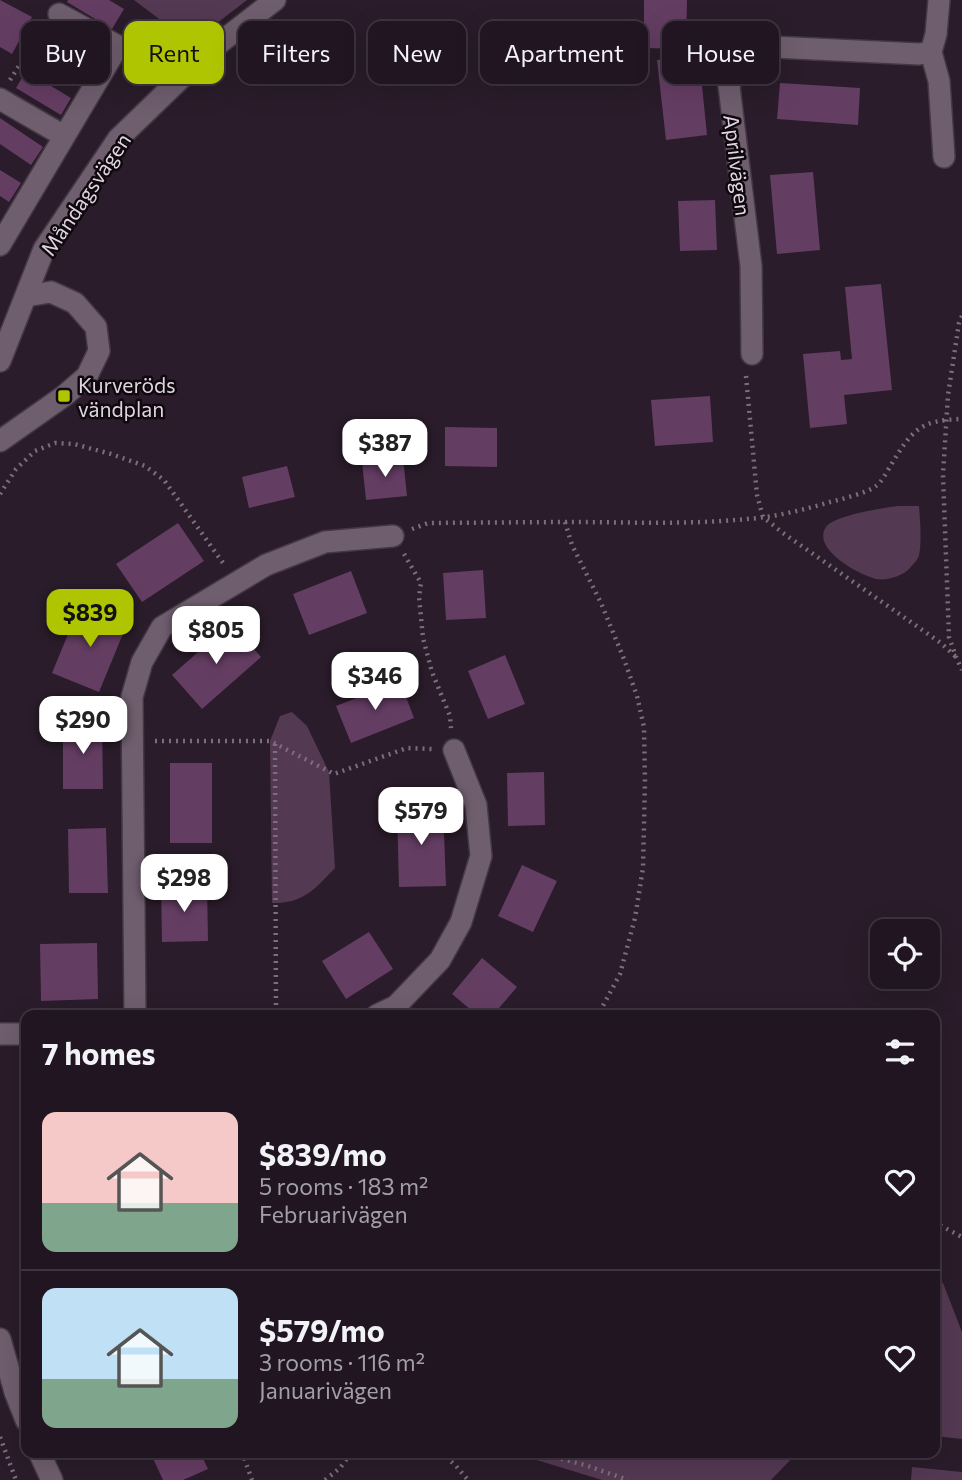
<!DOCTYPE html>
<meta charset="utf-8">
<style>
body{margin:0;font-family:Commissioner,sans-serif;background:#281e29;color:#f1f3f6;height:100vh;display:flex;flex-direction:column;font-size:26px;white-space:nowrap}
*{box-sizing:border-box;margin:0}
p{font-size:23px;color:#a29fa5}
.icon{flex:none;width:38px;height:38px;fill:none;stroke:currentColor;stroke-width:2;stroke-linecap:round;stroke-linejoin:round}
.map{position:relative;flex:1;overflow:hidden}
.sheet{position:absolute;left:21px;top:1010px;width:919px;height:448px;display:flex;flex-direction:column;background:#201520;border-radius:14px;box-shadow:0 7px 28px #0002,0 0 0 2px #3d343e}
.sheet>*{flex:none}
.top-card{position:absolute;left:21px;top:21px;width:920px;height:63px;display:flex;gap:14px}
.fabs{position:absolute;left:870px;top:919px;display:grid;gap:14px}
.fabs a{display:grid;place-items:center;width:70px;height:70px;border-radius:14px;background:#201520;box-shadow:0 7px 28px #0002,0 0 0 2px #3d343e;font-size:35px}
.price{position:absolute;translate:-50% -60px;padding:0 16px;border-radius:14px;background:#fff;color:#222;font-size:23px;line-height:46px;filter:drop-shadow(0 2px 4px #0008)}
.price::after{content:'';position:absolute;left:50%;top:42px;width:21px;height:16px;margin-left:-10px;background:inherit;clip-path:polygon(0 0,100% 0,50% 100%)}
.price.current{background:#b0c501;color:#111}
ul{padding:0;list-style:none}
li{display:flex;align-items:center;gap:21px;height:175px;padding:0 21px}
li+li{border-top:2px solid #3d343e}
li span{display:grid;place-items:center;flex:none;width:196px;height:140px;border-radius:14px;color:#555}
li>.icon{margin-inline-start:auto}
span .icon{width:84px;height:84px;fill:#fffc;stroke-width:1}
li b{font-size:30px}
h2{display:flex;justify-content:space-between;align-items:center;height:84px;padding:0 21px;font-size:30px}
.pill{padding:0 24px;border-radius:14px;background:#201520;box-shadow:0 7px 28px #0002,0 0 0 2px #3d343e;font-size:24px;line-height:63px}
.pill.current{background:#b0c501;color:#111}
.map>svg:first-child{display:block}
</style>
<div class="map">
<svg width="962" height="1480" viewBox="0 0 962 1480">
<rect width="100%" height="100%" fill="#2a1c2a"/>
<path fill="#543953" d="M134,0h113l-56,43z
M898,506h21c1,14 3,35 0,49 -1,5 -6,9 -9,13 -7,8 -23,13 -34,11 -17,-4 -65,-30 -50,-52 9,-12 57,-19 72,-21z
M292,712l15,14 22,46 6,96c-20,21 -32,36 -63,35l-2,-162 10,-25z
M935,1278l8,5 19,49v107l-27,-3z
M514,1453h283l-26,27h-169z
M912,1467l50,5v8h-51z"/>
<path fill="#643d63" d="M0,0l32,17 -20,37 -12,-7z
M68,0h41l15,9 -12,20 -45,-27z
M644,0h43l-1,49 -42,-1z
M52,28l45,29 -12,18 -45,-28z
M699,56l8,79 -41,5 -9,-80z
M26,71l45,27 -10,17 -45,-27z
M780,83l80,5 -2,37 -81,-6z
M0,118l43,29 -12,18 -31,-21z
M0,170l21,13 -12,19 -9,-6z
M813,172l7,78 -43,4 -7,-79z
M715,200l2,50 -37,1 -2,-50z
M881,284l11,106 -48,5 3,29 -37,4 -7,-74 37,-3 1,9 11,-1 -7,-72z
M710,396l3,46 -58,4 -4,-46z
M445,427l52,1v39l-52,-1z
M403,457l4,39 -41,4 -4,-38z
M287,466l8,31 -46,11 -7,-31z
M178,523l26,38 -62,41 -26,-38z
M483,570l3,48 -40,2 -3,-47z
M351,571l16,42 -58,22 -16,-41z
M80,605l47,19 -28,68 -47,-19z
M231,623l30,34 -59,52 -30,-34z
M505,655l20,49 -37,15 -20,-48z
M400,681l14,37 -63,25 -15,-37z
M63,722h39l1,67h-40z
M170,763h42v80h-42z
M544,772l1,53 -37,1 -1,-53z
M443,806l3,80 -47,1 -2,-80z
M106,828l2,65h-39l-1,-64z
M522,865l35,16 -24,51 -35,-16z
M207,885l1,56 -46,1 -1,-56z
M369,932l24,37 -47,30 -24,-38z
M97,943l1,56 -57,2 -1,-57z
M482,958l35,29 -24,28h-16l-25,-21z
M150,1452h50l8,17 -25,11h-20z"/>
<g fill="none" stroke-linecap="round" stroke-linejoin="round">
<defs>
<path id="minor" d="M931,52l8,29 5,76
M0,99l64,37
M0,245l118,-199 -59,-32
M752,354l-1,-88 -22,-180 12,-31 32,-8 146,7 12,-2 5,-18 3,-34
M0,361l44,-112 74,-110 90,-87 67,-52
M0,441l64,-45 23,-20 12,-25 -3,-24 -21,-24 -24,-11 -25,4
M135,1015l-3,-318 10,-35 20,-35 104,-62 59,-23 68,-6
M377,1015l19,-9 44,-46 21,-38 20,-66 -5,-51 -22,-55
M0,1034h26
M0,1339l15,53 11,28
M39,1452l13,28"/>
</defs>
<use href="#minor" stroke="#433843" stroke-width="24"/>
<path stroke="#7b6f7b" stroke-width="4.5" stroke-dasharray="2 5" stroke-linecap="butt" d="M10,80l33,-52
M962,316l-3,7 -11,72 -5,80 6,162 7,20 6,13
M746,376l11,119 6,22 20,16 158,110 15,14
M0,494l16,-25 19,-18 20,-8 19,1 37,10 34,12 19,14 59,83
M565,522c59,0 123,3 182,-3 28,-2 56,-9 83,-17 12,-3 37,-9 46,-16 6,-4 11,-15 15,-21 21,-35 29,-45 71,-46
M412,529l16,-6 137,-1 7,23 29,58 23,56 13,37 7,31 1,54 -2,87 -8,50 -15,56 -22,41
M404,554l17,29 -2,14 4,41 9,34 18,44 1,12
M155,741h115l64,33 73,-26 25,1
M275,744l1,271
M934,1222l28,15
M0,1437l16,43
M242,1452l10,28
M441,1452l15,14 12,14
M534,1452l51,13 43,15
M325,1480l15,-12 12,-16"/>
<use href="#minor" stroke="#6f5e6e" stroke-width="21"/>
</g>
<rect fill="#b0c501" stroke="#0f090f" stroke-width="2.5" x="57" y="389" width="14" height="14" rx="3.5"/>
<g text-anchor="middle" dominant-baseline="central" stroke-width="5" stroke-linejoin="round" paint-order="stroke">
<g font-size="21" fill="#dfd5df" stroke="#0f090f">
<text transform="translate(738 165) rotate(83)">Aprilvägen</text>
<text transform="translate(85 194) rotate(-56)">Måndagsvägen</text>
</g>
<g font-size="21" fill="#dfd5df" stroke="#0f090f" text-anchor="start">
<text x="78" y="384">Kurveröds<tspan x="78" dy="24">vändplan</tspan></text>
</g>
</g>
</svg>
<div class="fabs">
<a><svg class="icon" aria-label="locate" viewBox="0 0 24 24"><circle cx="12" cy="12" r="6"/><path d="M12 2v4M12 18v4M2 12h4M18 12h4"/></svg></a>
</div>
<b class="price" style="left:385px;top:479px">$387</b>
<b class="price current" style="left:90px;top:649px">$839</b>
<b class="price" style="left:216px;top:666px">$805</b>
<b class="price" style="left:375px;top:712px">$346</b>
<b class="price" style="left:83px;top:756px">$290</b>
<b class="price" style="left:421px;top:847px">$579</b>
<b class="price" style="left:184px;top:914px">$298</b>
<div class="top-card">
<a class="pill">Buy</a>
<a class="pill current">Rent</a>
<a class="pill">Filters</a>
<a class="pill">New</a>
<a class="pill">Apartment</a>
<a class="pill">House</a>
</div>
<section class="sheet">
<h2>7 homes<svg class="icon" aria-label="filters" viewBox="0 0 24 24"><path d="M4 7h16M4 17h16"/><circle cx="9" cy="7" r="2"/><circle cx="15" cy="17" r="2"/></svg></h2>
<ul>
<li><span style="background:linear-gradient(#f6c9c9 65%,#7fa58c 0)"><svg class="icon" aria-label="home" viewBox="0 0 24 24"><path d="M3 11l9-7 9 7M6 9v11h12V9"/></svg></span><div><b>$839/mo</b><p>5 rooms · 183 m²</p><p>Februarivägen</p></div><svg class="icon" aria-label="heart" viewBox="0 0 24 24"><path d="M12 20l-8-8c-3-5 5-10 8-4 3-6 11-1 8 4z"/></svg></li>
<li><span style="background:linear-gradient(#bfe0f5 65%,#7fa58c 0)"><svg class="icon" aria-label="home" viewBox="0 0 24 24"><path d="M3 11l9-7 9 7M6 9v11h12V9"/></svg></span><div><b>$579/mo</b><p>3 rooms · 116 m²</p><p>Januarivägen</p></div><svg class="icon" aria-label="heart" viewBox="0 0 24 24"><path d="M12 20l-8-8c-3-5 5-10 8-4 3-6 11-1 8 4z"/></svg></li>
</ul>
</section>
</div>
